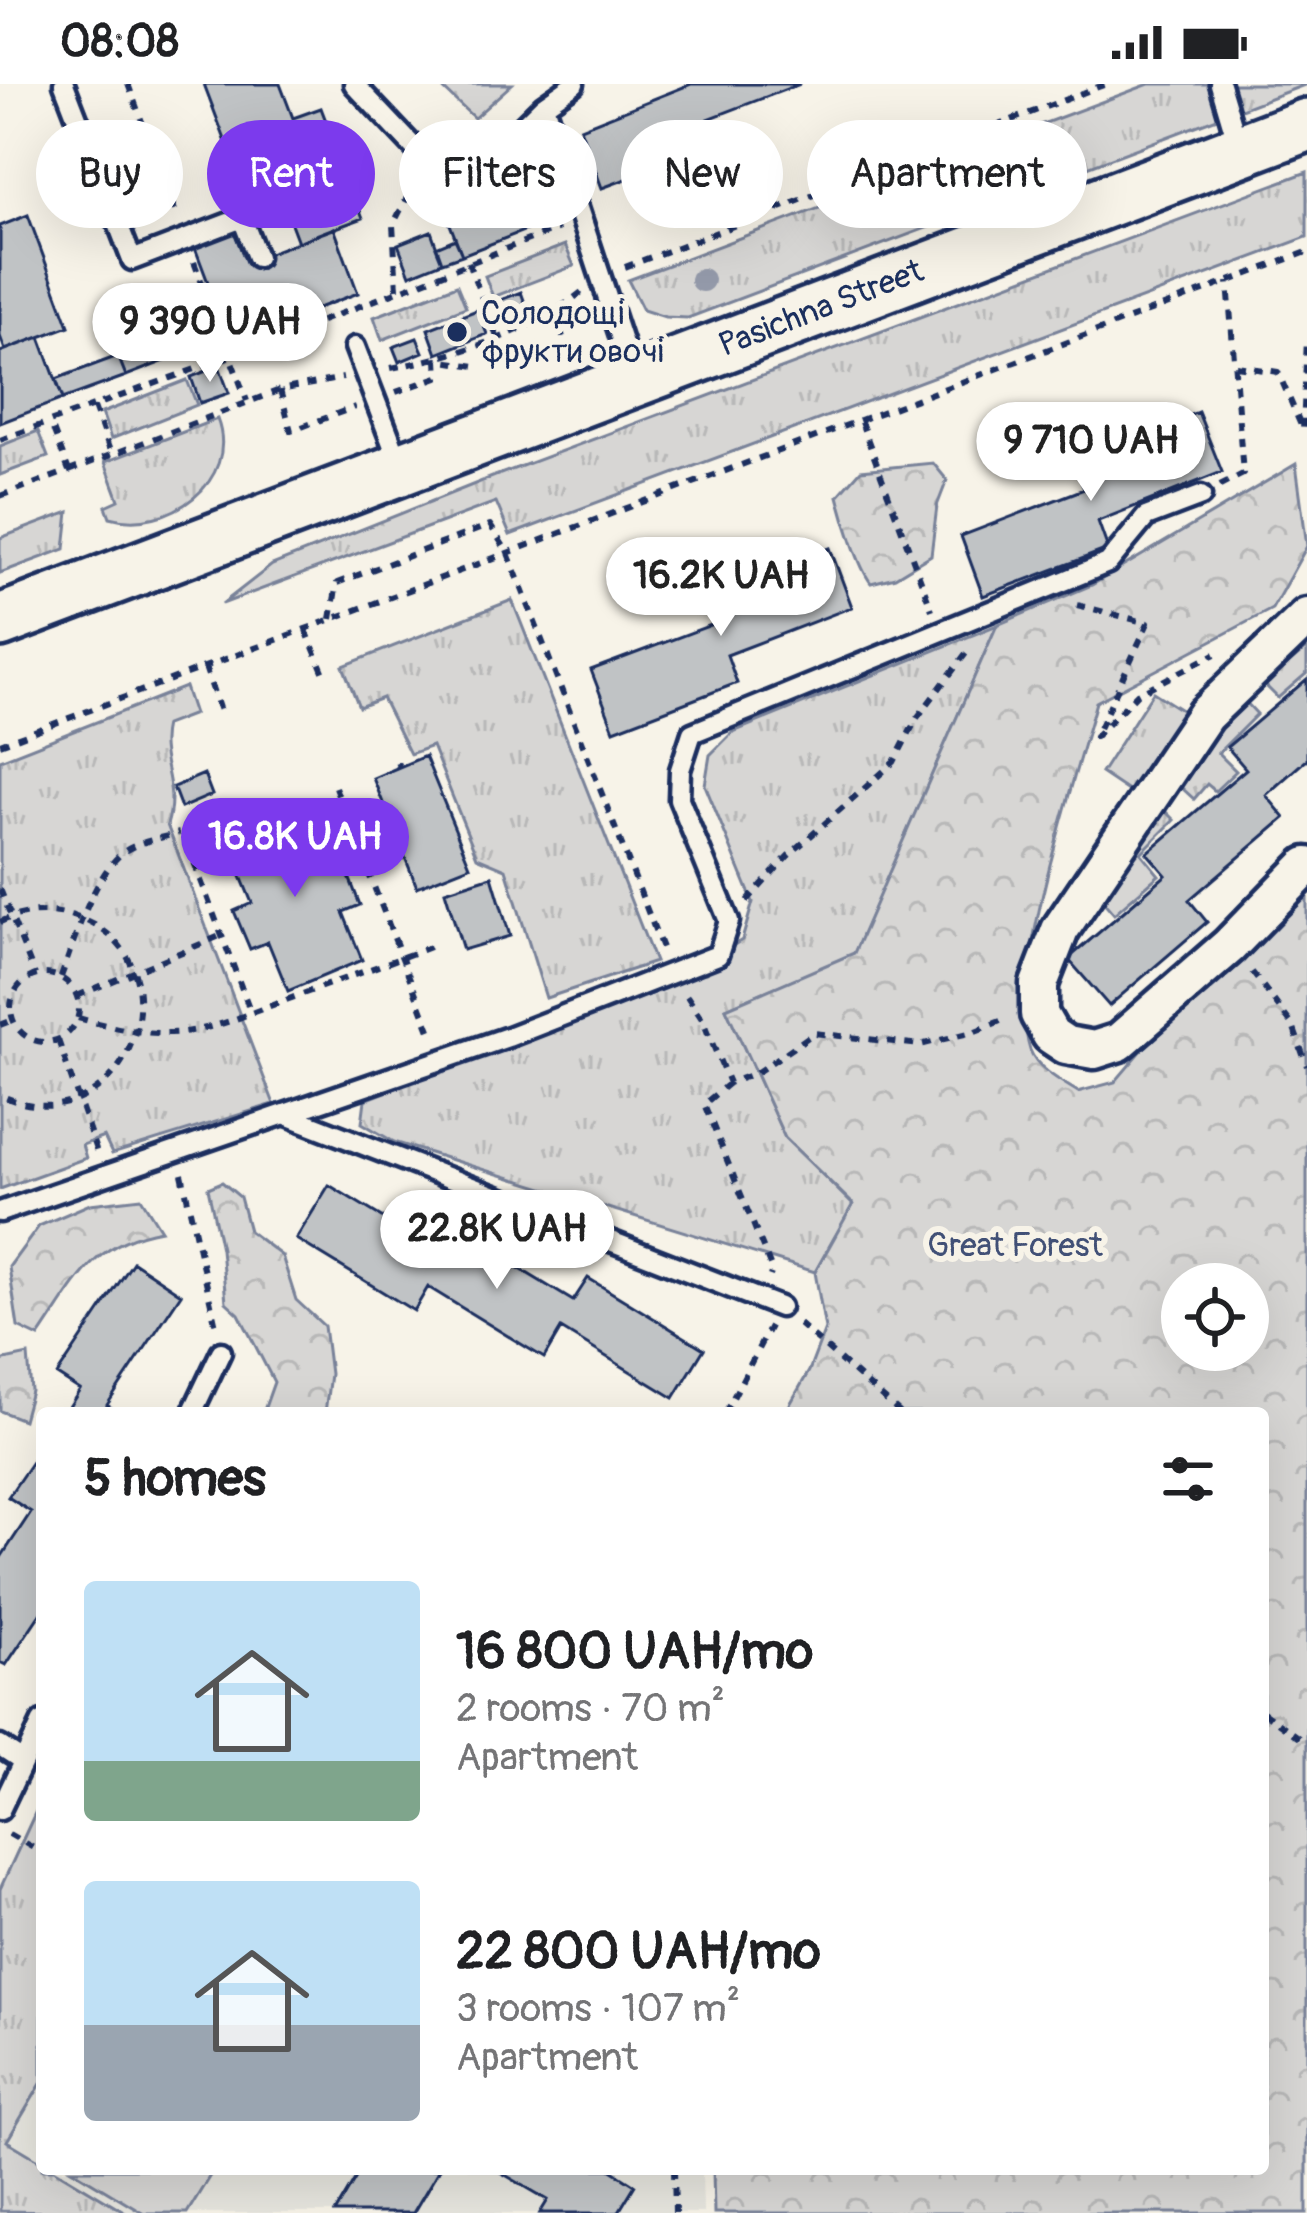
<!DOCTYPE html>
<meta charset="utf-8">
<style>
body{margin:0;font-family:Pangolin,sans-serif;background:#f6f6f6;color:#202124;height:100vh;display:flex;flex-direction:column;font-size:45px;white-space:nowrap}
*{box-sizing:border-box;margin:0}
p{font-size:39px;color:#757577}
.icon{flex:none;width:66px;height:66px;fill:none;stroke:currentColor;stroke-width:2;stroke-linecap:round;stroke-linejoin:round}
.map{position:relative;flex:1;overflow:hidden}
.sheet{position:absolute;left:36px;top:1323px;width:1233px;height:768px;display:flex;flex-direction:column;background:#fff;border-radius:12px;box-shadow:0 12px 48px #0002}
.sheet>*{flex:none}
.banner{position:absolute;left:36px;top:36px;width:1236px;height:108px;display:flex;gap:24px}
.tools{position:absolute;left:1161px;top:1179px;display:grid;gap:24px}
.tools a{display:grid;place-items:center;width:108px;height:108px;border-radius:50%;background:#fff;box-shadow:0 12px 48px #0002;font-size:60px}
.price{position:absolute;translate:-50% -102px;padding:0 27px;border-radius:42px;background:#fff;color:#222;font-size:39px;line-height:78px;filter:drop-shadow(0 3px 6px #0008)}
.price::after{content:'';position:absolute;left:50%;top:72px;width:36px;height:27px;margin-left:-18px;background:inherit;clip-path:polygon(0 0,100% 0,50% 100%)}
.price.current{background:#7c3aed;color:#fff}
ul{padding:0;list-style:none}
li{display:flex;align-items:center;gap:36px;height:300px;padding:0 48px}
li span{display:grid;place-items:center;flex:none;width:336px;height:240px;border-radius:12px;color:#555}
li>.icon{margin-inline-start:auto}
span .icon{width:144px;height:144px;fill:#fffc;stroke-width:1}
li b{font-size:51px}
h2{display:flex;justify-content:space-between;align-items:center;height:144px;padding:0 48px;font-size:51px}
.pill{padding:0 42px;border-radius:54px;background:#fff;box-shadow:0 12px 48px #0002;font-size:42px;line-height:108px}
.pill.current{background:#7c3aed;color:#fff}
.status{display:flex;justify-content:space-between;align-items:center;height:84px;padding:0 60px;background:#fff;direction:ltr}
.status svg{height:33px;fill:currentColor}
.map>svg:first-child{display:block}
</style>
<div class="status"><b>08:08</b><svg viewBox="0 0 49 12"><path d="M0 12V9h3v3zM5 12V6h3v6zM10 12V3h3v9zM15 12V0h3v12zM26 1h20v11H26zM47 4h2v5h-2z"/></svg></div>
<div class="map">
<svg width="1307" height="2129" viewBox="0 0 1307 2129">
<defs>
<pattern id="grass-tufts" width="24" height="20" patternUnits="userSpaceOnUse" patternTransform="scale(3)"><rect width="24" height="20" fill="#d7d6d4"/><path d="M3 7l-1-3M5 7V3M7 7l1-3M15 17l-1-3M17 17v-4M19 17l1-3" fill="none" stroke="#b8b8b8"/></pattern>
<pattern id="forest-crowns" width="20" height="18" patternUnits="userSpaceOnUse" patternTransform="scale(3)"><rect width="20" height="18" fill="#d7d6d4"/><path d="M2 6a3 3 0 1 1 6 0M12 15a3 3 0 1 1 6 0" fill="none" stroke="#b8b8b8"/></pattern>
</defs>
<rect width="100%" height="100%" fill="#f7f3e8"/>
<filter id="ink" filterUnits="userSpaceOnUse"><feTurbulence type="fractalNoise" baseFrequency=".00833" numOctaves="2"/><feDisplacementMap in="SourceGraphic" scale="24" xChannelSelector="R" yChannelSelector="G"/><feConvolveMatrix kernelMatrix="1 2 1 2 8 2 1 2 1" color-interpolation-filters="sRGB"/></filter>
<g filter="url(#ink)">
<path fill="#e6e5de" d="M42,1998v80l-35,-21z
M54,2085h648l1,44h-576z"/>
<path fill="url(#grass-tufts)" stroke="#798299" stroke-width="3" d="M438,0h74l-38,34z
M1149,0h158l-619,234 -23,-1 -22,-7 -15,-30z
M1307,88v65l-797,298 -14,-33 -274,102 50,-39 223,-89z
M565,161l9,21 -81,31 -8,-21z
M457,201l9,22 -84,33 -8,-23z
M187,296l10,25 -86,34 -9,-26z
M217,335c24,62 -50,115 -107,98l-4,-11 13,-6 -14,-38z
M38,347l10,26 -48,18v-29z
M69,428l-4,37 -65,24v-35z
M512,516l143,362 -109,36 -40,-129 -29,-12 -45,-111 -22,8 -28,-56 -23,9 -16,-41z
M997,541l-143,329 -128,54 59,130 68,67 -38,67 -421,-130 -32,-19 3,-23 319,-124 58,-36 11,-38 -48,-117 5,-30 23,-23z
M1307,564v25l-29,25 -14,-14z
M185,603l9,27 -29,11c-9,36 15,58 2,100l107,279 -162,50 -8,-17 -22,8 4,13 -86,31v-429z
M1153,608l38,24 -53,82 -37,-25z
M1243,615l14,15 -39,39 18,18 -21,20 -8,-7 -13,15 -23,-21z
M1158,720l16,16 -33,33 18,22 -45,39 -19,-22z
M42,1714v284l-35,59 35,21v7h12l73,44 -127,-2v-322z"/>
<path fill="url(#forest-crowns)" stroke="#798299" stroke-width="3" fill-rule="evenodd" d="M933,379l14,17 -10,26 -6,49 -36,22 -24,6c-13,-17 -27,-64 -33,-87l23,-26z
M1296,380l11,82 -35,63 -176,93c-21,76 -89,278 -66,348 7,19 32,32 48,42l37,-10 28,-33 164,-152v1316h-593l-1,-44h550v-756h-478l24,-42 16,-42 -10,-57 38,-68 -68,-66 -59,-130 128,-55 143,-328 95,-40zM1182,1200h66v66h-66z
M222,1098l18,15 9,34 33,25 14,44 28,26 6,48 -5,39h-62l11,-31 -35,-68 -13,-12 -5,-53 -13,-61z
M141,1114l20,32c-69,12 -85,53 -122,107l-21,-10 -9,-60 30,-41 51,-22z
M28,1271l3,36 -8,29 -23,-9v-50z"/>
<path fill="#d7d6d4" stroke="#798299" stroke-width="3" d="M71,2085h143l-27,44h-43z"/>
<path fill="#c0c3c5" stroke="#1b2f5e" stroke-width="3" d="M204,0h76l13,34 28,-10 42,110 -65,24 -41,-109 -30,12z
M691,0h109l-92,35 10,26 -116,43 -22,-60z
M527,72l25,64 -90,35 -25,-64z
M28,131l41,111 -64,24 -5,-14v-110z
M334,144l24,65 -128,48 -36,-96 39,-16 13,33z
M431,147l11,31 -32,13 -12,-31z
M455,155l7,16 -20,7 -6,-15z
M521,208l8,22 -30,12 -9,-22z
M163,219l20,51 -57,22 -20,-51z
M477,226l10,24 -50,20 -9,-25z
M40,253l23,62 -63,24v-71z
M417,254l6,14 -24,10 -6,-15z
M118,272l8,20 -63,23 -7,-20z
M219,282l10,27 -29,10 -9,-26z
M1198,328l24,60 -124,49 10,28 -125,47 -22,-60 123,-47 -10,-28z
M830,464l22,59 -125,48 10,28 -123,47 -23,-60 123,-46 -11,-28z
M1307,595v80l-41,36 19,23 -96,82 18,22 -98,84 -41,-47 98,-84 -19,-22 99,-84 -19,-22z
M425,672l45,110 -53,21 -44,-109z
M204,690l8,21 -31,13 -8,-21z
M302,725l25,62 17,-7 16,41 -17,7 19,48 -74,31 -20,-49 -18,7 -16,-38 18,-8 -26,-63z
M492,792l18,60 -47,14 -18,-59z
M329,1101l120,73 15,-23 109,66 15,-23 116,71 -30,49 -113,-69 -17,29 -116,-71 -14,24 -118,-72z
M133,1178l48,32 -74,111 12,8h-54l15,-23 -23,-15z
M42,1363v164l-36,54 -6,-3v-103l31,-47 -23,-15z
M361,2085h78l-26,44h-78z
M495,2085h115l25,16 -17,28h-78l8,-13z"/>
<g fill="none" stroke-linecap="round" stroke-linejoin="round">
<defs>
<path id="service" d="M64,0l68,176 110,-42 15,39
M354,0l73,77 68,-8 49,-48
M574,0l-30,21 90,273
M1220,0l19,64
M355,263l46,120
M287,1031l493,192
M0,1128l508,-175 210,-82 11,-34 -50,-122 1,-29 12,-37 416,-170 38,-46 55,-21
M192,1329l29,-61
M0,1662l23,15
M0,1726l42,-88"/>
<path id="minor" d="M1307,533l-102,98 -145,215 -21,54v30l12,21 15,10 28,5 25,-8 110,-96 78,-80"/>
<path id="secondary" d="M0,537l1307,-496"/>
</defs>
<use href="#service" stroke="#1b2f5e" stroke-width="27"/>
<use href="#minor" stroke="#1b2f5e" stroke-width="45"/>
<use href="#secondary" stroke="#1b2f5e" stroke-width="60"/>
<path stroke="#1b2f5e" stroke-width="6" stroke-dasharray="9 9" stroke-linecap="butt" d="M128,0l49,132
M194,178l53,139
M468,178l29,75
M625,183l481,-183
M397,205l-4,-64 21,-41
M553,231l10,22
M1236,282l42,6 25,58 4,-91
M391,284c67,-13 138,-34 192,-77
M280,306l11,41 64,-24
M396,308l42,-15 -1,-17 45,7
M94,323l17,47
M861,338l71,188
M0,356l250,-91 309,-121
M69,387l211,-81 63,-12
M1220,402l23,-12 -15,-192
M0,412l69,-25 -19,-49
M1077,521l71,18 -53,114 42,-43 78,-40
M331,535l6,-36 153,-58 18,28 156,400
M306,546l19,46
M205,583l17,50
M0,660l1307,-492
M397,678l2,5
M335,703l97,248
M261,733l3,7
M188,762l63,167 187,-69
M0,805l35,86
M747,817l41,-45 106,-94 23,-44 53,-70
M0,838c23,-11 48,-13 73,-6 127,39 54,238 -73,179
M1252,888l41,54 14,40
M11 924a34 34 0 1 1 68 0a34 34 0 1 1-68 0Z
M61,893c13,-35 33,-105 64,-126 15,-10 37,-13 54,-18
M77,912l145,-61
M687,912l15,23 27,64 27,-10 58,-40 106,12 53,-13 35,-14
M78,934c70,19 104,23 173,-5
M0,941l13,-5
M58,956l40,116
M729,999l-25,21 68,166 -2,6
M182,1090l35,157
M799,1240l101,89
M725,1329l45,-87
M1263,1628l44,31
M9,1750l33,19
M674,2085l1,44"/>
<use href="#service" stroke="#f7f3e8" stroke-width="18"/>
<use href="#minor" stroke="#f7f3e8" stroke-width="36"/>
<use href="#secondary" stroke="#f7f3e8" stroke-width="51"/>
</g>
<circle fill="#9399a9" cx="702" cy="196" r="12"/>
</g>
<circle fill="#1b2f5e" stroke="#f7f3e8" stroke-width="4.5" cx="457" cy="248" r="12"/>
<g text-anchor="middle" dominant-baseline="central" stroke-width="12" stroke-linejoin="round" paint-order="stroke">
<g font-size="33" fill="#1b2f5e" stroke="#f7f3e8">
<text transform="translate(821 224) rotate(-21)">Pasichna Street</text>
</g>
<g font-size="33" fill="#1b2f5e" stroke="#f7f3e8" text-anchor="start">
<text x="481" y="229">Солодощі<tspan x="481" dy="38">фрукти овочі</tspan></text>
</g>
<g font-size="33" fill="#415076" stroke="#f7f3e8">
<text x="1015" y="1161">Great Forest</text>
</g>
</g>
</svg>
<div class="tools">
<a><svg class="icon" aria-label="locate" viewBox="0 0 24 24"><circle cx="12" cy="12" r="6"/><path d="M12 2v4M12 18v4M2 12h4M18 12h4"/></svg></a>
</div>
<b class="price" style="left:210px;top:301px">9 390 UAH</b>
<b class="price" style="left:1091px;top:420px">9 710 UAH</b>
<b class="price" style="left:721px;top:555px">16.2K UAH</b>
<b class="price current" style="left:295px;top:816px">16.8K UAH</b>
<b class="price" style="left:497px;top:1208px">22.8K UAH</b>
<div class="banner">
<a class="pill">Buy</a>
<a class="pill current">Rent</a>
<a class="pill">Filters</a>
<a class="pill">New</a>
<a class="pill">Apartment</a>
</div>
<section class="sheet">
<h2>5 homes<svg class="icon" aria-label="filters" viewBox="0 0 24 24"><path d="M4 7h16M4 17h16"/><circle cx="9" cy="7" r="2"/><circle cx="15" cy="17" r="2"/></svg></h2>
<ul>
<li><span style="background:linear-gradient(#bfe0f5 75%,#7fa58c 0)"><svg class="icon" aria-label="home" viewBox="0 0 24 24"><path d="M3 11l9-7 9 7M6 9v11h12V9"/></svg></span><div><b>16 800 UAH/mo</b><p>2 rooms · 70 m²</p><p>Apartment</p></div></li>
<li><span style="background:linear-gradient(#bfe0f5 60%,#9aa5b1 0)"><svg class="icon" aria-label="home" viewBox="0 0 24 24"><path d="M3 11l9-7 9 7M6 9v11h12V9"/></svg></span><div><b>22 800 UAH/mo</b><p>3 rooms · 107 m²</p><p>Apartment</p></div></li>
</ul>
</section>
</div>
